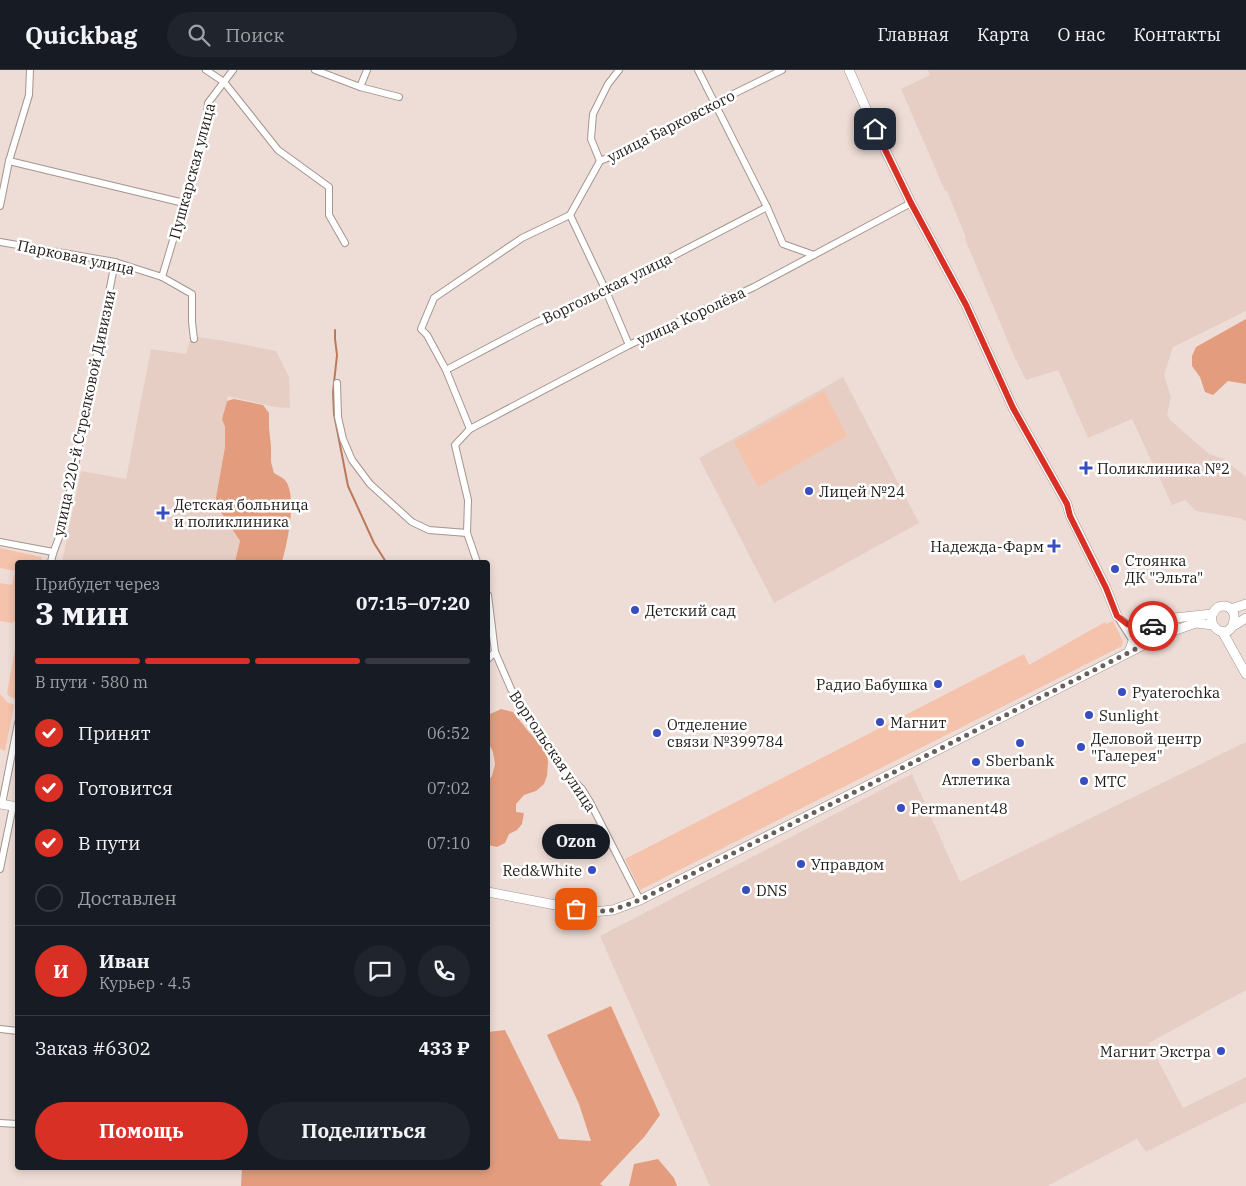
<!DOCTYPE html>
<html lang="ru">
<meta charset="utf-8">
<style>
:root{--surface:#171b24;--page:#20242c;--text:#f1f3f6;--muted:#9ea1a6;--line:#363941;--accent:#d93025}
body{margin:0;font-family:"IBM Plex Serif",serif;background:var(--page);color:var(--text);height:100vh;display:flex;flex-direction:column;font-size:19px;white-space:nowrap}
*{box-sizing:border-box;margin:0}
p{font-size:16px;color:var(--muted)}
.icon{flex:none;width:28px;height:28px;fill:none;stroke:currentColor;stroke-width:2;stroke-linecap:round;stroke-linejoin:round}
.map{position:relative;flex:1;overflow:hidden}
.sheet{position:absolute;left:15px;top:490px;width:475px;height:610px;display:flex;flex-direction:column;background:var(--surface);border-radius:5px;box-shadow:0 2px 8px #0003}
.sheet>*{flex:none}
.pin{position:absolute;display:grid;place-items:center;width:42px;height:42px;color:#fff;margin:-21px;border-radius:10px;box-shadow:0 2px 8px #0006}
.courier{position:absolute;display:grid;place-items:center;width:50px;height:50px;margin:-25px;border:4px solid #d93025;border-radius:50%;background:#fff;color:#222;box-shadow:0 1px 6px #0007}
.bubble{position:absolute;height:35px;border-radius:18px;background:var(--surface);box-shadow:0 2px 8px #0003;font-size:16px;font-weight:700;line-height:35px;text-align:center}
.overview em{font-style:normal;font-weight:700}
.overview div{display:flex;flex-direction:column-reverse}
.overview{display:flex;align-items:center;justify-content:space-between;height:85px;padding:0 20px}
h1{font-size:32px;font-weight:700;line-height:38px}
.bar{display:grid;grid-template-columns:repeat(4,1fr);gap:8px 5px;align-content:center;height:60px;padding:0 20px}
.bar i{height:6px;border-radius:4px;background:var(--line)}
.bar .active{background:var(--accent)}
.bar p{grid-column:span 4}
.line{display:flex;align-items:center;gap:12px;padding:0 20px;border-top:1px solid var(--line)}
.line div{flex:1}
.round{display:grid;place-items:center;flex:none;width:52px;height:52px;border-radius:26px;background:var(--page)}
ol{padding:0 20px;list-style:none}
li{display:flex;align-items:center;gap:15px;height:55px}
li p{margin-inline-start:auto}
li .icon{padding:5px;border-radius:50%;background:var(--accent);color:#fff;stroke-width:4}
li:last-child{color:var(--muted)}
li i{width:28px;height:28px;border:2px solid var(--line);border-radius:50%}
.primary-button{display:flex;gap:10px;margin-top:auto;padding:10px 20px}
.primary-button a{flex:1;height:58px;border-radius:30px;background:var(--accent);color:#fff;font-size:20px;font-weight:700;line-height:58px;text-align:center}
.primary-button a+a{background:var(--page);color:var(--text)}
header{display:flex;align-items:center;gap:30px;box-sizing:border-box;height:70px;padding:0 25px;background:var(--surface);border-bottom:1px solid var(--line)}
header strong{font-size:24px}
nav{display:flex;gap:28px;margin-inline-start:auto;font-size:18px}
.search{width:350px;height:45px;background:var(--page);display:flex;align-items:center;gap:12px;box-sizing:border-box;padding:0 18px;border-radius:28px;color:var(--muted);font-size:19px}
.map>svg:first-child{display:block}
.built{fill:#e6cec4}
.green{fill:#f5c3ac}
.forest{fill:#e39d7e}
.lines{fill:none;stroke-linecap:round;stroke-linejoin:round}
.stream{stroke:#bb795a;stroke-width:2}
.street-casing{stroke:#a4958e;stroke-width:8}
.secondary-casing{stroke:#a4958e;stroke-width:10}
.street{stroke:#fff;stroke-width:6}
.secondary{stroke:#fff;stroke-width:9}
.done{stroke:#685f5a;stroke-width:5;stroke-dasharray:0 9}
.route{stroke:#d93025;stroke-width:6}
.poi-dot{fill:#384dbf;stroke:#fff;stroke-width:2}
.labels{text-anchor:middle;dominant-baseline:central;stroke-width:5;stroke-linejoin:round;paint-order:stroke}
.street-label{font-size:15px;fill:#201b18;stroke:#fff}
.poi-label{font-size:15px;fill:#201b18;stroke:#fff;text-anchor:start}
</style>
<header>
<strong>Quickbag</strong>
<div class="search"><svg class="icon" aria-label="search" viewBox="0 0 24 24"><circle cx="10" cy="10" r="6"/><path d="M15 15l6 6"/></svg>Поиск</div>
<nav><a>Главная</a><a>Карта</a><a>О нас</a><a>Контакты</a></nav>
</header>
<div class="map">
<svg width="1246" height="1116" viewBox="0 0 1246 1116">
<rect width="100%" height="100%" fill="#eeddd6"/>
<g class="built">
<polygon points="928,0 1246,0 1246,241 1173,277 1164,305 1171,327 1167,344 1170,350 1209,384 1224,389 1246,407 1246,451 1239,448 1196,441 1185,430 1172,435 1132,349 1088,368 1058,300 1026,310 1015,288 965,169 966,168 947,121 945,121 901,19 930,5"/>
<polygon points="191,266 225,271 276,281 289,307 290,338 275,337 228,326 222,349 225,357 225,377 215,433 240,471 235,492 62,492 81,401 126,409 151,279 186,284"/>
<polygon points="843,307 919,453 774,533 699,388"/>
<polygon points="1246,672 1246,920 1149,973 1183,1038 1246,1007 1246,1032 1146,1082 1137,1069 1049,1115 1049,1116 710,1116 600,866 912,704 960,812"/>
</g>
<g class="green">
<polygon points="824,321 847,366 758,417 734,372"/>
<polygon points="0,478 42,487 41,492 18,492 17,550 12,553 0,551 0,513 12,515 15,501 0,498"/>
<polygon points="1113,551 1123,571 1122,576 640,820 625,789 1024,584 1029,595 1105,552 1106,554"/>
<polygon points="15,579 17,581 17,615 15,629 9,626 7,623"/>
<polygon points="0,624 7,632 14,635 5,681 0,679"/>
</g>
<g class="forest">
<polygon points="1246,249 1246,314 1228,311 1213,325 1205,322 1200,307 1192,296 1192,286 1196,277"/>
<path d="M234 329 263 335 269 343V358L271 376V392L274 403C277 405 282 407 285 410 298 426 287 474 282 492H235L240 471 215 433 225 377V357L222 349 227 331Z"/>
<polygon points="501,639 513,642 528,661 546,679 548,692 547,706 544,714 536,721 524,725 516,734 516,742 524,743 522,754 517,760 509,764 505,773 497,777 488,775 488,711 492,706 495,694 493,682 488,672 488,649 490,644"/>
<polygon points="611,936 660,1045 645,1066 600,1114 603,1116 241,1116 242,1098 488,1098 488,962 505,960 559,1069 591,1071 579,1034 547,965"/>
<polygon points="658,1089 674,1108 677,1116 629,1116 634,1094"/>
</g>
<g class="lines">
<polyline class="stream" points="335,260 335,269 337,285 333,322 334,344 348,416 374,473 386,492"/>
<g class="street-casing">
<g id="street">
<polyline points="206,0 224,12 278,80 329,117 329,145 345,173"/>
<polyline points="315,0 360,17 399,27"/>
<polyline points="698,0 767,137 783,174 814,185"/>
<polyline points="360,17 367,0"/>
<polyline points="9,91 184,133"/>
<polyline points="600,91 591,69 593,44 608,14 619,0"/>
<polyline points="0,136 9,91 29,25 30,0"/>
<polyline points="570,145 606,221 629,275"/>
<polyline points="0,172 115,192 162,207 192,224 192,252 194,269"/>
<polyline points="162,207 206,60 208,33 233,0"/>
<polyline points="446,300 535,253 606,221 767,137"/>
<polyline points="337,313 338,347 343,369 352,390 370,414 412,452 429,460 467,463"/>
<polyline points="470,359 446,300 427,265 421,259 434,228 522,168 570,145 600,91 619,83 715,33 782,0"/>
<polyline points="0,472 53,482"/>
<path d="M51 492C53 480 59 469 63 457L115 192"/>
<polyline points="477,492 467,463 468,430 455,375 470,359 629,275 754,217 911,133"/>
<polyline points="488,525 495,582 511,619 565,703 582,719 590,732 640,830"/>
<polyline points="1117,546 1133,571"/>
<polyline points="1122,550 1127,554 1142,558"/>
<polyline points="488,589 495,582"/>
<polyline points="2,734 18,653"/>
<polyline points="0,799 13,736"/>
<polyline points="0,959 18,961"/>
<polyline points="0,1053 18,1054"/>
</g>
</g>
<g class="secondary-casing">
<g id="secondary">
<polyline points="849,0 875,59 911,133 966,235 1013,338 1067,434 1070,445 1106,518 1117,546"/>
<polyline points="1231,539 1246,534"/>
<polyline points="1235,555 1246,548"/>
<polyline points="1222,561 1246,604"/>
<polyline points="1129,582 1133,571 1142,558 1162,551 1175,548 1212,544"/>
<polyline points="0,734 18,737"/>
<path d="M488 822 592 842 613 840 640 830 855 722 1163 565 1173 561 1196 553 1213 555C1233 580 1246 529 1218 537 1212 542 1210 547 1213 555"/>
</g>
</g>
<use href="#street" class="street"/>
<use href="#secondary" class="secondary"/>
</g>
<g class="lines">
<polyline class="done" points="576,839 592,842 613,840 640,830 855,722 1163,565 1166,558 1162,554 1153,556"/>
<polyline class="route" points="875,59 911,133 966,235 1013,338 1067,434 1070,446 1106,518 1117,546 1127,554 1142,558 1153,556"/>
</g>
<g class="poi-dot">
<path d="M1083.5 390.5h5v5h5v5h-5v5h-5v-5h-5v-5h5z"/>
<circle cx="809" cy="421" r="5"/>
<path d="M160.5 435.5h5v5h5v5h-5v5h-5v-5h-5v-5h5z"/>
<path d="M1051.5 468.5h5v5h5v5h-5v5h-5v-5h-5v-5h5z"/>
<circle cx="1115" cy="499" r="5"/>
<circle cx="635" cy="540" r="5"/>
<circle cx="938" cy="614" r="5"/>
<circle cx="1122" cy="622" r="5"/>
<circle cx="1089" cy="645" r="5"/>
<circle cx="880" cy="652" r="5"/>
<circle cx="657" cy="663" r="5"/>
<circle cx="1020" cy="673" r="5"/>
<circle cx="1081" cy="677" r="5"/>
<circle cx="976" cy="692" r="5"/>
<circle cx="1084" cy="711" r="5"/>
<circle cx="901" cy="738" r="5"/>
<circle cx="801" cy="794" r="5"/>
<circle cx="592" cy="800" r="5"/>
<circle cx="746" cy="820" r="5"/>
<circle cx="1221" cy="981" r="5"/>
</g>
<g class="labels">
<g class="street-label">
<text transform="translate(671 56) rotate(-27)">улица Барковского</text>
<text transform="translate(192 101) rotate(-75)">Пушкарская улица</text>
<text transform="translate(76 187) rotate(12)">Парковая улица</text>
<text transform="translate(607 218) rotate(-26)">Воргольская улица</text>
<text transform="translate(691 246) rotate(-25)">улица Королёва</text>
<text transform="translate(84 343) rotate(-78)">улица 220-й Стрелковой Дивизии</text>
<text transform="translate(553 681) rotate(56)">Воргольская улица</text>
</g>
<g class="poi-label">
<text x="1097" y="398">Поликлиника №2</text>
<text x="819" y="421">Лицей №24</text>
<text x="174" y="434">Детская больница<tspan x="174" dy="17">и поликлиника</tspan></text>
<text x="1044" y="476" text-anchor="end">Надежда-Фарм</text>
<text x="1125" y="490">Стоянка<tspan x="1125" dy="17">ДК "Эльта"</tspan></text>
<text x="645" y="540">Детский сад</text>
<text x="928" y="614" text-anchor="end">Радио Бабушка</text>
<text x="1132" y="622">Pyaterochka</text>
<text x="1099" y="645">Sunlight</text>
<text x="890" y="652">Магнит</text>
<text x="667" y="654">Отделение<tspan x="667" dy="17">связи №399784</tspan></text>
<text x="1091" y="668">Деловой центр<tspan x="1091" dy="17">"Галерея"</tspan></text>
<text x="1020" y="690" text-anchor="middle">Sberbank</text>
<text x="976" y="709" text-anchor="middle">Атлетика</text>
<text x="1094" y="711">МТС</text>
<text x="911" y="738">Permanent48</text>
<text x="811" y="794">Управдом</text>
<text x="582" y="800" text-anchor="end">Red&amp;White</text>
<text x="756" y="820">DNS</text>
<text x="1211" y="981" text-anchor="end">Магнит Экстра</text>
</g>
</g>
</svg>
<div class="pin" style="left:576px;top:839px;background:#ea580c"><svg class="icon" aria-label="bag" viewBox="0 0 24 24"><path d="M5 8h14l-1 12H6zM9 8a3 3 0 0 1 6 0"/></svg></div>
<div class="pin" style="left:875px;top:59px;background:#1f2937"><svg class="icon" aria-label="home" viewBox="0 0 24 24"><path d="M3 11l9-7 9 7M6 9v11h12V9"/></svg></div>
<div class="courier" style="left:1153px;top:556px"><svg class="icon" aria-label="car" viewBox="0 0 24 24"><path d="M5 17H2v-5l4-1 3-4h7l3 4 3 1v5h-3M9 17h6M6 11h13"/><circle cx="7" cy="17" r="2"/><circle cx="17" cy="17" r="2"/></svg></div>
<div class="bubble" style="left:542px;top:754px;width:68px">Ozon</div>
<section class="sheet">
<div class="overview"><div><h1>3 мин</h1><p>Прибудет через</p></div><em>07:15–07:20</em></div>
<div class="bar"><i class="active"></i><i class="active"></i><i class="active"></i><i></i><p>В пути · 580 m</p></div>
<ol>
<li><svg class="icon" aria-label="check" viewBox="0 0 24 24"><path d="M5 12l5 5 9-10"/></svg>Принят<p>06:52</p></li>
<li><svg class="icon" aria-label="check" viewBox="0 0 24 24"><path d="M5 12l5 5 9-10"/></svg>Готовится<p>07:02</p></li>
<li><svg class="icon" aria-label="check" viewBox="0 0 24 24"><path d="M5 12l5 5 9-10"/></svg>В пути<p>07:10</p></li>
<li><i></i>Доставлен</li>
</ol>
<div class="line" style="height:90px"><b class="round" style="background:var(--accent);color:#fff">И</b><div><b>Иван</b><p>Курьер · 4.5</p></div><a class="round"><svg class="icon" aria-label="chat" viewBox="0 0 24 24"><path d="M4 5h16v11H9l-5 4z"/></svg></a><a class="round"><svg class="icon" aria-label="phone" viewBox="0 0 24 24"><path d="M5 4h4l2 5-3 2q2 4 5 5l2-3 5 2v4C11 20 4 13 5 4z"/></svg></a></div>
<div class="line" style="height:65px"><div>Заказ #6302</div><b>433 ₽</b></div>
<div class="primary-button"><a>Помощь</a><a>Поделиться</a></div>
</section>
</div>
